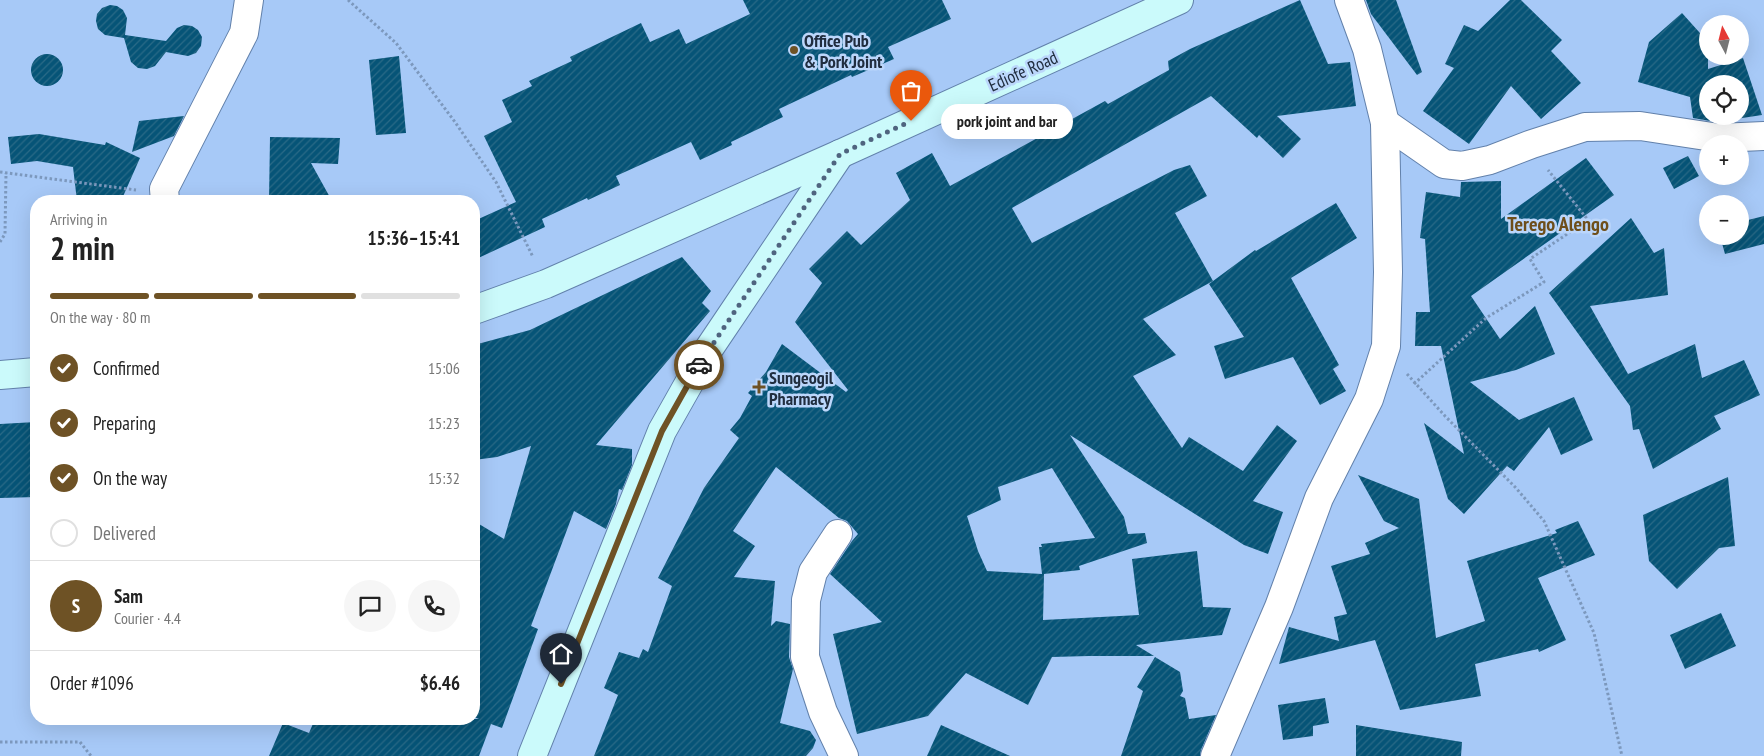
<!DOCTYPE html>
<meta charset="utf-8">
<style>
:root{--surface:#fff;--page:#f6f6f6;--text:#222;--muted:#767676;--line:#e0e0e0;--accent:#6e5225}
body{margin:0;font-family:"PT Sans Narrow",sans-serif;background:var(--page);color:var(--text);height:100vh;display:flex;flex-direction:column;font-size:19px;white-space:nowrap}
*{box-sizing:border-box;margin:0}
p{font-size:16px;color:var(--muted)}
.icon{flex:none;width:28px;height:28px;fill:none;stroke:currentColor;stroke-width:2;stroke-linecap:round;stroke-linejoin:round}
.map{position:relative;flex:1;overflow:hidden}
.sheet{position:absolute;left:30px;top:195px;width:450px;height:530px;display:flex;flex-direction:column;background:var(--surface);border-radius:20px;box-shadow:0 5px 20px #0002}
.sheet>*{flex:none}
.needle{width:32px;rotate:353deg}
.fabs{position:absolute;left:1699px;top:15px;display:grid;gap:10px}
.fabs a{display:grid;place-items:center;width:50px;height:50px;border-radius:50%;background:var(--surface);box-shadow:0 5px 20px #0002;font-size:25px}
.pin{position:absolute;display:grid;place-items:center;width:42px;height:42px;color:#fff;margin:-51px -21px;border-radius:50% 50% 50% 0;rotate:-45deg;box-shadow:0 0 5px #0007}
.pin .icon{rotate:45deg}
.courier{position:absolute;display:grid;place-items:center;width:50px;height:50px;margin:-25px;border:4px solid #6e5225;border-radius:50%;background:#fff;color:#222;box-shadow:0 1px 6px #0007}
.bubble{position:absolute;height:35px;border-radius:18px;background:var(--surface);box-shadow:0 5px 20px #0002;font-size:16px;font-weight:600;line-height:35px;text-align:center}
.summary em{font-style:normal;font-weight:600}
.summary div{display:flex;flex-direction:column-reverse}
.summary{display:flex;align-items:center;justify-content:space-between;height:85px;padding:0 20px}
h1{font-size:32px;font-weight:600;line-height:38px}
.bar{display:grid;grid-template-columns:repeat(4,1fr);gap:8px 5px;align-content:center;height:60px;padding:0 20px}
.bar i{height:6px;border-radius:4px;background:var(--line)}
.bar .selected{background:var(--accent)}
.bar p{grid-column:span 4}
.line{display:flex;align-items:center;gap:12px;padding:0 20px;border-top:1px solid var(--line)}
.line div{flex:1}
.round{display:grid;place-items:center;flex:none;width:52px;height:52px;border-radius:26px;background:var(--page)}
ol{padding:0 20px;list-style:none}
li{display:flex;align-items:center;gap:15px;height:55px}
li p{margin-inline-start:auto}
li .icon{padding:5px;border-radius:50%;background:var(--accent);color:#fff;stroke-width:4}
li:last-child{color:var(--muted)}
li i{width:28px;height:28px;border:2px solid var(--line);border-radius:50%}
.map>svg:first-child{display:block}
.building{fill:url(#building-hatch);fill-rule:evenodd}
.lines{fill:none;stroke-linecap:round;stroke-linejoin:round}
.street-casing{stroke:#6281ab;stroke-width:30}
.secondary-casing{stroke:#6281ab;stroke-width:30}
.path{stroke:#7c98bd;stroke-width:3;stroke-dasharray:2.5 2.5;stroke-linecap:butt}
.street{stroke:#fff;stroke-width:28}
.secondary{stroke:#cbfafb;stroke-width:28}
.done{stroke:#4f647f;stroke-width:5;stroke-dasharray:0 9}
.route{stroke:#6e5225;stroke-width:6}
.poi-dot{fill:#6e5225;stroke:#bbd6fb;stroke-width:2}
.labels{text-anchor:middle;dominant-baseline:central;stroke-width:5;stroke-linejoin:round;paint-order:stroke}
.poi-label{font-size:18px;font-weight:bold;fill:#202d3f;stroke:#bbd6fb;text-anchor:start}
.street-label{font-size:18px;fill:#202d3f;stroke:#bbd6fb}
.quarter-label{font-size:20px;font-weight:bold;fill:#6e4e1a;stroke:#bbd6fb}
</style>
<div class="map">
<svg width="1764" height="756" viewBox="0 0 1764 756">
<defs>
<pattern id="building-hatch" width="6" height="6" patternUnits="userSpaceOnUse" patternTransform="scale(1.25)"><rect width="6" height="6" fill="#065477"/><path d="M-1 1l2-2M0 6l6-6M5 7l2-2" fill="none" stroke="#2a6a87"/></pattern>
</defs>
<rect width="100%" height="100%" fill="#a7c9f7"/>
<g class="building">
<polygon points="743,0 942,0 951,19 888,47 894,59 852,77 851,75 779,109 783,117 731,142 732,145 700,160 691,142 616,176 620,185 588,200 587,198 542,219 545,227 474,260 474,221 516,202 484,136 512,122 502,100 532,86 529,81 572,61 570,57 641,23 650,42 679,29 686,44 750,14"/>
<path d="M1300 0 1328 64 1350 62 1356 106 1277 116 1301 139 1283 158 1259 135 1257 138 1211 96 1012 208 1032 243 1174 170 1190 165 1207 196 1175 213 1213 281 1143 319 1176 355 1133 376 1182 448 1189 437 1243 471 1277 425 1297 441 1253 501 1283 512 1268 554 1244 545 1070 435 1124 517 1128 534 1145 533 1147 543 1079 566 1080 570 1044 574 1043 620 1139 615 1132 559 1197 551 1203 607 1231 608 1222 635 1136 645 1154 656H1089L1052 657 1028 705 966 673 928 716 857 734 833 634 882 622 830 574 852 541 858 534 847 521 839 518 776 467 733 531 755 546 734 577 775 581 771 626 776 621 790 624 789 657 793 669 780 723 810 731 816 740 813 748 806 756H594L618 695 604 688 619 652 639 658 643 649 648 652 672 586 658 578 704 488 739 438 730 430 740 418 752 396 748 393 766 372 782 344 846 392 848 390 795 322 822 283 809 269 847 231 861 245 910 200 896 173 932 153 950 186 1105 101 1108 104 1169 70 1168 61 1190 49ZM1052 468 1095 538 1041 544 1042 547H1039L1042 574 987 571 978 551 967 516 1001 500 998 487Z"/>
<polygon points="1366,0 1396,0 1422,72 1417,75 1371,14"/>
<polygon points="1510,0 1521,0 1562,40 1551,51 1581,83 1541,119 1511,86 1469,144 1423,111 1454,68 1445,64 1464,25 1478,31"/>
<polygon points="110,5 117,6 123,10 127,18 125,35 166,41 177,28 184,25 192,26 198,30 202,37 201,46 196,53 188,56 166,52 155,66 147,69 138,68 131,62 124,38 105,35 98,29 96,21 97,14 102,8"/>
<path d="M1682 13 1708 42V69L1743 58 1762 115 1716 122 1693 118 1690 97 1638 82 1649 42ZM1708 84H1740V116H1708Z"/>
<circle cx="47" cy="70" r="16"/>
<polygon points="399,56 406,133 376,135 369,60"/>
<polygon points="184,116 174,136 132,152 139,121"/>
<polygon points="39,134 105,145 106,142 140,158 121,201 77,201 73,167 37,161 11,164 8,137"/>
<polygon points="270,137 340,138 338,164 311,163 332,201 269,201"/>
<polygon points="1688,156 1699,176 1674,189 1663,168"/>
<polygon points="1586,158 1614,195 1471,296 1500,339 1535,306 1555,354 1516,370 1470,382 1519,420 1574,397 1593,440 1561,455 1549,427 1514,471 1507,466 1464,514 1448,499 1424,423 1464,454 1441,346 1415,346 1416,312 1430,312 1425,239 1420,238 1426,192 1460,197 1461,182 1501,181 1501,219"/>
<polygon points="1336,203 1357,238 1291,278 1339,365 1333,369 1346,391 1320,405 1293,357 1225,379 1214,346 1244,337 1209,284 1255,250 1256,251"/>
<polygon points="1764,216 1764,244 1725,254 1720,236 1740,236 1740,222"/>
<polygon points="1631,218 1654,253 1664,248 1668,295 1590,306 1628,374 1695,344 1702,378 1744,360 1760,395 1714,416 1721,429 1653,469 1639,429 1633,430 1630,406 1549,293"/>
<polygon points="682,257 711,291 702,303 710,311 596,445 632,449 632,465 622,490 619,489 616,504 606,529 574,511 531,626 538,629 502,728 491,724 479,756 269,756 283,723 309,733 315,719 479,719 474,717 474,521 504,539 531,446 497,457 474,460 474,345 530,330"/>
<polygon points="36,422 36,497 0,498 0,424"/>
<polygon points="1358,475 1419,499 1436,638 1485,621 1467,561 1557,533 1555,530 1578,521 1595,555 1538,578 1566,640 1539,652 1538,649 1475,664 1481,696 1400,710 1375,640 1279,664 1289,627 1339,641 1334,617 1347,614 1331,566 1370,554 1365,543 1399,528 1384,521"/>
<polygon points="1728,477 1735,546 1719,548 1677,589 1649,561 1643,515"/>
<polygon points="1721,613 1736,646 1685,669 1670,635"/>
<polygon points="1155,657 1180,672 1183,691 1180,696 1185,698 1189,719 1216,715 1201,750 1200,756 1121,756 1143,691 1137,687"/>
<polygon points="1325,698 1329,723 1313,726 1313,736 1283,740 1278,705"/>
<polygon points="941,725 1010,756 927,756"/>
<polygon points="1356,725 1462,742 1461,756 1356,756"/>
</g>
<g class="lines">
<g class="street-casing">
<g id="street">
<polyline points="1385,123 1444,164 1462,166 1490,160 1532,144 1585,127 1640,126 1719,138 1764,136"/>
<polyline points="165,201 164,189 244,33 249,0"/>
<polyline points="838,534 813,572 806,600 805,657 823,712 844,756"/>
<polyline points="1215,756 1279,607 1319,498 1369,399 1386,346 1388,272 1385,123 1367,49 1349,0"/>
</g>
</g>
<g class="secondary-casing">
<g id="secondary">
<polyline points="474,310 546,284 840,154 1179,0"/>
<polyline points="0,375 36,372"/>
<polyline points="532,756 662,431 706,353 840,154"/>
</g>
</g>
<g class="path">
<polyline points="348,0 396,43 455,122 496,182 533,257"/>
<polyline points="0,172 136,190"/>
<polyline points="0,242 5,234 6,173"/>
<polyline points="1407,374 1445,416 1516,488 1544,521 1594,633 1622,756"/>
<polyline points="1414,384 1486,318 1544,282 1530,259 1588,220 1548,170"/>
<polyline points="0,742 80,742 91,756"/>
</g>
<use href="#street" class="street"/>
<use href="#secondary" class="secondary"/>
</g>
<g class="lines">
<polyline class="done" points="699,365 840,154 911,121"/>
<polyline class="route" points="561,684 662,431 699,365"/>
</g>
<g class="poi-dot">
<circle cx="794" cy="50" r="5"/>
<path d="M756.5 379.5h5v5h5v5h-5v5h-5v-5h-5v-5h5z"/>
</g>
<g class="labels">
<g class="poi-label">
<text x="804" y="40">Office Pub<tspan x="804" dy="21">&amp; Pork Joint</tspan></text>
<text x="769" y="377">Sungeogil<tspan x="769" dy="21">Pharmacy</tspan></text>
</g>
<g class="street-label">
<text transform="translate(1023 71) rotate(-24)">Ediofe Road</text>
</g>
<g class="quarter-label">
<text x="1558" y="224">Terego Alengo</text>
</g>
</g>
</svg>
<div class="fabs">
<a><svg class="needle" viewBox="-14 -14 28 28"><path d="M0-13l5 13h-10z" fill="#e53935"/><path d="M0 13l5-13h-10z" fill="#767676"/></svg></a>
<a><svg class="icon" aria-label="locate" viewBox="0 0 24 24"><circle cx="12" cy="12" r="6"/><path d="M12 2v4M12 18v4M2 12h4M18 12h4"/></svg></a>
<a>+</a>
<a>−</a>
</div>
<div class="pin" style="left:911px;top:121px;background:#ea580c"><svg class="icon" aria-label="bag" viewBox="0 0 24 24"><path d="M5 8h14l-1 12H6zM9 8a3 3 0 0 1 6 0"/></svg></div>
<div class="pin" style="left:561px;top:684px;background:#1f2937"><svg class="icon" aria-label="home" viewBox="0 0 24 24"><path d="M3 11l9-7 9 7M6 9v11h12V9"/></svg></div>
<div class="courier" style="left:699px;top:365px"><svg class="icon" aria-label="car" viewBox="0 0 24 24"><path d="M5 17H2v-5l4-1 3-4h7l3 4 3 1v5h-3M9 17h6M6 11h13"/><circle cx="7" cy="17" r="2"/><circle cx="17" cy="17" r="2"/></svg></div>
<div class="bubble" style="left:941px;top:104px;width:132px">pork joint and bar</div>
<section class="sheet">
<div class="summary"><div><h1>2 min</h1><p>Arriving in</p></div><em>15:36–15:41</em></div>
<div class="bar"><i class="selected"></i><i class="selected"></i><i class="selected"></i><i></i><p>On the way · 80 m</p></div>
<ol>
<li><svg class="icon" aria-label="check" viewBox="0 0 24 24"><path d="M5 12l5 5 9-10"/></svg>Confirmed<p>15:06</p></li>
<li><svg class="icon" aria-label="check" viewBox="0 0 24 24"><path d="M5 12l5 5 9-10"/></svg>Preparing<p>15:23</p></li>
<li><svg class="icon" aria-label="check" viewBox="0 0 24 24"><path d="M5 12l5 5 9-10"/></svg>On the way<p>15:32</p></li>
<li><i></i>Delivered</li>
</ol>
<div class="line" style="height:90px"><b class="round" style="background:var(--accent);color:#fff">S</b><div><b>Sam</b><p>Courier · 4.4</p></div><a class="round"><svg class="icon" aria-label="chat" viewBox="0 0 24 24"><path d="M4 5h16v11H9l-5 4z"/></svg></a><a class="round"><svg class="icon" aria-label="phone" viewBox="0 0 24 24"><path d="M5 4h4l2 5-3 2q2 4 5 5l2-3 5 2v4C11 20 4 13 5 4z"/></svg></a></div>
<div class="line" style="height:65px"><div>Order #1096</div><b>$6.46</b></div>
</section>
</div>
